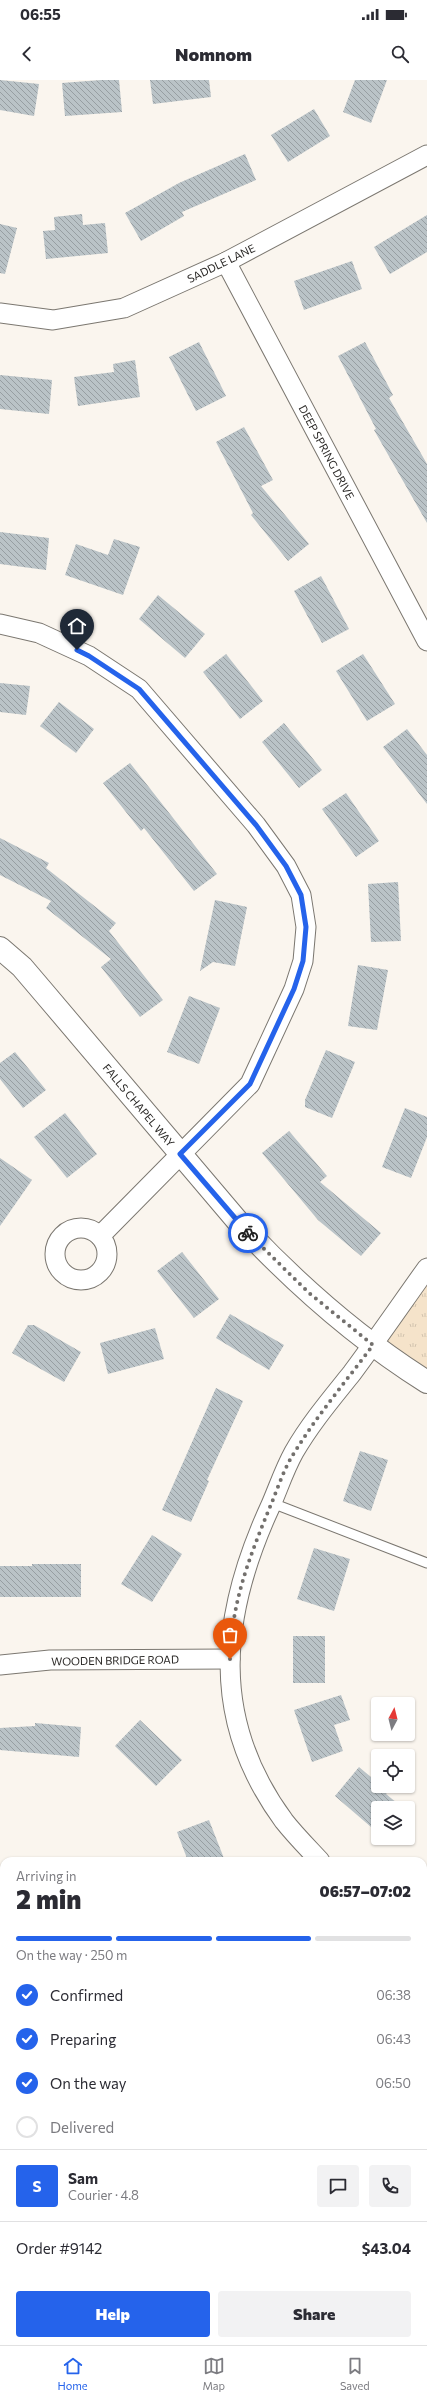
<!DOCTYPE html>
<meta charset="utf-8">
<style>
:root{--surface:#fff;--page:#f2f2f3;--text:#2b2b33;--muted:#7c7c81;--line:#e1e1e2;--accent:#2563eb}
body{margin:0;font-family:Commissioner,sans-serif;background:var(--page);color:var(--text);height:100vh;display:flex;flex-direction:column;font-size:15px;white-space:nowrap}
*{box-sizing:border-box;margin:0}
p{font-size:13px;color:var(--muted)}
.icon{flex:none;width:22px;height:22px;fill:none;stroke:currentColor;stroke-width:2;stroke-linecap:round;stroke-linejoin:round}
.map{position:relative;flex:1;overflow:hidden}
.details{position:absolute;left:0px;top:1777px;width:427px;height:488px;display:flex;flex-direction:column;background:var(--surface);border-radius:12px 12px 0 0;box-shadow:0 1px 3px #0004}
.details>*{flex:none}
.needle{width:26px;rotate:7deg}
.fabs{position:absolute;left:371px;top:1617px;display:grid;gap:8px}
.fabs a{display:grid;place-items:center;width:44px;height:44px;border-radius:4px;background:var(--surface);box-shadow:0 1px 3px #0004;font-size:20px}
.pin{position:absolute;display:grid;place-items:center;width:34px;height:34px;color:#fff;margin:-41px -17px;border-radius:50% 50% 50% 0;rotate:-45deg;box-shadow:0 0 4px #0007}
.pin .icon{rotate:45deg}
.courier{position:absolute;display:grid;place-items:center;width:40px;height:40px;margin:-20px;border:3px solid #2563eb;border-radius:50%;background:#fff;color:#222;box-shadow:0 1px 5px #0007}
.overview em{font-style:normal;font-weight:800}
.overview div{display:flex;flex-direction:column-reverse}
.overview{display:flex;align-items:center;justify-content:space-between;height:68px;padding:0 16px}
h1{font-size:26px;font-weight:800;line-height:30px}
.bar{display:grid;grid-template-columns:repeat(4,1fr);gap:6px 4px;align-content:center;height:48px;padding:0 16px}
.bar i{height:5px;border-radius:3px;background:var(--line)}
.bar .active{background:var(--accent)}
.bar p{grid-column:span 4}
.line{display:flex;align-items:center;gap:10px;padding:0 16px;border-top:1px solid var(--line)}
.line div{flex:1}
.round{display:grid;place-items:center;flex:none;width:42px;height:42px;border-radius:4px;background:var(--page)}
ol{padding:0 16px;list-style:none}
li{display:flex;align-items:center;gap:12px;height:44px}
li p{margin-inline-start:auto}
li .icon{padding:4px;border-radius:50%;background:var(--accent);color:#fff;stroke-width:4}
li:last-child{color:var(--muted)}
li i{width:22px;height:22px;border:2px solid var(--line);border-radius:50%}
.action{display:flex;gap:8px;margin-top:auto;padding:8px 16px}
.action a{flex:1;height:46px;border-radius:4px;background:var(--accent);color:#fff;font-size:16px;font-weight:800;line-height:46px;text-align:center}
.action a+a{background:var(--page);color:var(--text)}
.status{display:flex;justify-content:space-between;align-items:center;height:28px;padding:0 20px;background:var(--surface);direction:ltr}
.status svg{height:11px;fill:currentColor}
header{display:flex;justify-content:space-between;align-items:center;height:52px;padding:0 16px;background:var(--surface);font-size:18px;font-weight:800}
.tabs{display:flex;justify-content:space-around;align-items:center;height:56px;border-top:1px solid var(--line);background:var(--surface);font-size:11px;color:var(--muted)}
.tabs a{display:grid;justify-items:center;gap:2px}
.tabs .active{color:var(--accent)}
.map>svg:first-child{display:block}
.grass{fill:url(#grass-tufts)}
.building{fill:url(#building-back-hatch)}
.lines{fill:none;stroke-linecap:round;stroke-linejoin:round}
.service-casing{stroke:#7b7770;stroke-width:11}
.minor-casing{stroke:#7b7770;stroke-width:21}
.tertiary-casing{stroke:#7b7770;stroke-width:24}
.service{stroke:#fff;stroke-width:9}
.minor{stroke:#fff;stroke-width:19}
.tertiary{stroke:#fff;stroke-width:22}
.done{stroke:#73706d;stroke-width:4;stroke-dasharray:0 7.2}
.route{stroke:#2563eb;stroke-width:5}
.labels{text-anchor:middle;dominant-baseline:central;stroke-width:4;stroke-linejoin:round;paint-order:stroke}
.street-label{font-size:11px;fill:#2b2927;stroke:#fff}
</style>
<div class="status"><b>06:55</b><svg viewBox="0 0 49 12"><path d="M0 12V9h3v3zM5 12V6h3v6zM10 12V3h3v9zM15 12V0h3v12zM26 1h20v11H26zM47 4h2v5h-2z"/></svg></div>
<header><svg class="icon" aria-label="back" viewBox="0 0 24 24"><path d="M15 5l-7 7 7 7"/></svg>Nomnom<svg class="icon" aria-label="search" viewBox="0 0 24 24"><circle cx="10" cy="10" r="6"/><path d="M15 15l6 6"/></svg></header>
<div class="map">
<svg width="427" height="2265" viewBox="0 0 427 2265">
<defs>
<pattern id="grass-tufts" width="24" height="20" patternUnits="userSpaceOnUse"><rect width="24" height="20" fill="#f5e3ca"/><path d="M3 7l-1-3M5 7V3M7 7l1-3M15 17l-1-3M17 17v-4M19 17l1-3" fill="none" stroke="#d2c3ae"/></pattern>
<pattern id="building-back-hatch" width="6" height="6" patternUnits="userSpaceOnUse"><rect width="6" height="6" fill="#bac3c7"/><path d="M-1 5l2 2M0 0l6 6M5-1l2 2" fill="none" stroke="#979ea2"/></pattern>
</defs>
<rect width="100%" height="100%" fill="#faf5ee"/>
<polygon class="grass" points="427,1188 427,1302 373,1265"/>
<g class="building">
<polygon points="0,0 39,4 34,36 0,30"/>
<polygon points="101,0 119,0 122,32 65,36 62,3"/>
<polygon points="150,0 209,0 211,17 153,24"/>
<polygon points="355,0 387,0 371,43 343,32"/>
<polygon points="314,29 330,56 288,82 271,55"/>
<polygon points="245,74 256,100 182,132 184,136 141,161 125,133 179,103"/>
<polygon points="82,134 83,145 105,143 108,173 46,179 43,151 55,150 54,137"/>
<polygon points="427,135 427,172 390,194 374,167"/>
<polygon points="0,144 17,148 5,194 0,193"/>
<polygon points="352,181 362,209 304,230 294,201"/>
<polygon points="199,262 226,316 196,331 169,277"/>
<polygon points="365,262 393,315 389,318 427,384 427,443 374,350 376,349 338,276"/>
<polygon points="135,280 140,317 78,326 74,297 114,292 113,284"/>
<polygon points="0,295 52,300 49,334 0,329"/>
<polygon points="244,347 273,400 261,406 309,464 288,481 251,435 253,433 216,362"/>
<polygon points="0,452 49,458 46,490 0,484"/>
<polygon points="114,459 140,467 123,515 65,495 76,464 108,475"/>
<polygon points="321,496 349,549 322,563 294,511"/>
<polygon points="158,515 205,554 185,578 139,539"/>
<polygon points="226,574 263,621 240,639 203,592"/>
<polygon points="363,574 395,624 367,641 336,591"/>
<polygon points="0,603 30,606 26,635 0,632"/>
<polygon points="59,622 94,649 76,673 40,646"/>
<polygon points="284,643 322,690 299,708 262,662"/>
<polygon points="407,649 427,675 427,724 383,667"/>
<polygon points="130,683 217,794 194,811 144,748 141,751 103,703"/>
<polygon points="346,713 379,761 356,777 322,729"/>
<polygon points="0,758 49,783 46,788 116,843 109,851 163,920 140,937 101,887 111,879 46,828 51,821 0,795"/>
<polygon points="398,802 401,861 371,862 368,804"/>
<polygon points="215,820 247,827 235,886 213,882 200,891"/>
<polygon points="358,885 388,890 377,950 348,946"/>
<polygon points="189,916 220,928 199,984 167,972"/>
<polygon points="326,970 355,982 332,1038 305,1027 305,1020"/>
<polygon points="15,972 46,1010 23,1028 0,999 0,983"/>
<polygon points="405,1028 427,1037 427,1057 411,1098 382,1087"/>
<polygon points="65,1033 97,1074 67,1098 34,1057"/>
<polygon points="289,1051 327,1096 320,1102 381,1153 361,1176 318,1140 262,1073"/>
<polygon points="0,1078 32,1100 0,1146"/>
<polygon points="182,1172 219,1219 194,1238 157,1191"/>
<polygon points="230,1234 284,1265 269,1290 216,1258"/>
<polygon points="28,1245 34,1245 81,1272 64,1302 12,1273"/>
<polygon points="155,1248 164,1279 108,1294 100,1263"/>
<polygon points="216,1308 243,1321 207,1400 209,1401 191,1442 162,1430"/>
<polygon points="360,1371 388,1380 371,1431 343,1421"/>
<polygon points="152,1455 182,1474 152,1522 121,1504"/>
<polygon points="314,1468 350,1479 334,1531 297,1519"/>
<polygon points="32,1484 81,1484 81,1517 0,1517 0,1486 32,1486"/>
<rect x="293" y="1556" width="32" height="47"/>
<polygon points="341,1615 350,1640 334,1645 343,1671 312,1682 294,1630"/>
<polygon points="140,1640 182,1680 156,1706 115,1666"/>
<polygon points="35,1643 81,1647 79,1677 0,1670 0,1648 35,1646"/>
<polygon points="359,1687 378,1703 378,1706 392,1706 386,1714 403,1728 378,1728 378,1753 335,1716"/>
<polygon points="209,1740 225,1781 188,1781 177,1752"/>
</g>
<g class="lines">
<g class="service-casing">
<polyline id="service" points="272,1423 427,1483"/>
</g>
<g class="minor-casing">
<g id="minor">
<polyline points="226,182 427,561"/>
<polyline points="0,233 53,240 124,228 226,182 427,75"/>
<polyline points="0,544 39,553 89,576 139,609 256,745 286,786 301,815 306,847 303,881 294,909 250,1004 100,1156"/>
<circle cx="81" cy="1174" r="26"/>
<polyline points="0,1585 50,1580 230,1579"/>
<path d="M320 1781C308 1768 295 1755 284 1741 209 1639 220 1536 270 1427 278 1409 284 1390 294 1372 310 1344 332 1318 352 1293 378 1258 402 1223 427 1188"/>
<polyline points="423,1838 427,1840"/>
<polyline points="423,2236 427,2230"/>
<polyline points="404,2265 407,2261"/>
</g>
</g>
<g class="tertiary-casing">
<path id="tertiary" d="M0 868 22 887 45 914 240 1144C296 1204 357 1258 427 1302"/>
</g>
<use href="#service" class="service"/>
<use href="#minor" class="minor"/>
<use href="#tertiary" class="tertiary"/>
</g>
<g class="lines">
<path class="done" d="M230 1579C232 1519 250 1476 272 1422 279 1405 285 1386 296 1370 319 1333 347 1300 373 1265L309 1213 248 1153"/>
<polyline class="route" points="77,570 89,576 139,609 256,745 286,786 301,815 306,847 303,881 294,909 250,1004 180,1074 248,1153"/>
</g>
<g class="labels">
<g class="street-label">
<text transform="translate(221 183) rotate(-26)">SADDLE LANE</text>
<text transform="translate(327 372) rotate(62)">DEEP SPRING DRIVE</text>
<text transform="translate(139 1025) rotate(50)">FALLS CHAPEL WAY</text>
<text transform="translate(115 1580) rotate(-1)">WOODEN BRIDGE ROAD</text>
</g>
</g>
</svg>
<div class="fabs">
<a><svg class="needle" viewBox="-14 -14 28 28"><path d="M0-13l5 13h-10z" fill="#e53935"/><path d="M0 13l5-13h-10z" fill="#7c7c81"/></svg></a>
<a><svg class="icon" aria-label="locate" viewBox="0 0 24 24"><circle cx="12" cy="12" r="6"/><path d="M12 2v4M12 18v4M2 12h4M18 12h4"/></svg></a>
<a><svg class="icon" aria-label="layers" viewBox="0 0 24 24"><path d="M12 4l9 5-9 5-9-5zM3 14l9 5 9-5"/></svg></a>
</div>
<div class="pin" style="left:230px;top:1579px;background:#ea580c"><svg class="icon" aria-label="bag" viewBox="0 0 24 24"><path d="M5 8h14l-1 12H6zM9 8a3 3 0 0 1 6 0"/></svg></div>
<div class="pin" style="left:77px;top:570px;background:#1f2937"><svg class="icon" aria-label="home" viewBox="0 0 24 24"><path d="M3 11l9-7 9 7M6 9v11h12V9"/></svg></div>
<div class="courier" style="left:248px;top:1153px"><svg class="icon" aria-label="bike" viewBox="0 0 24 24"><circle cx="6" cy="16" r="4"/><circle cx="18" cy="16" r="4"/><path d="M6 16l4-8h5l3 8M10 8l3 8H6M13 5h3"/></svg></div>
<section class="details">
<div class="overview"><div><h1>2 min</h1><p>Arriving in</p></div><em>06:57–07:02</em></div>
<div class="bar"><i class="active"></i><i class="active"></i><i class="active"></i><i></i><p>On the way · 250 m</p></div>
<ol>
<li><svg class="icon" aria-label="check" viewBox="0 0 24 24"><path d="M5 12l5 5 9-10"/></svg>Confirmed<p>06:38</p></li>
<li><svg class="icon" aria-label="check" viewBox="0 0 24 24"><path d="M5 12l5 5 9-10"/></svg>Preparing<p>06:43</p></li>
<li><svg class="icon" aria-label="check" viewBox="0 0 24 24"><path d="M5 12l5 5 9-10"/></svg>On the way<p>06:50</p></li>
<li><i></i>Delivered</li>
</ol>
<div class="line" style="height:72px"><b class="round" style="background:var(--accent);color:#fff">S</b><div><b>Sam</b><p>Courier · 4.8</p></div><a class="round"><svg class="icon" aria-label="chat" viewBox="0 0 24 24"><path d="M4 5h16v11H9l-5 4z"/></svg></a><a class="round"><svg class="icon" aria-label="phone" viewBox="0 0 24 24"><path d="M5 4h4l2 5-3 2q2 4 5 5l2-3 5 2v4C11 20 4 13 5 4z"/></svg></a></div>
<div class="line" style="height:52px"><div>Order #9142</div><b>$43.04</b></div>
<div class="action"><a>Help</a><a>Share</a></div>
</section>
</div>
<nav class="tabs">
<a class="active"><svg class="icon" aria-label="home" viewBox="0 0 24 24"><path d="M3 11l9-7 9 7M6 9v11h12V9"/></svg>Home</a>
<a><svg class="icon" aria-label="map" viewBox="0 0 24 24"><path d="M3 6l6-2 6 2 6-2v14l-6 2-6-2-6 2zM9 4v14M15 6v14"/></svg>Map</a>
<a><svg class="icon" aria-label="saved" viewBox="0 0 24 24"><path d="M7 4h10v16l-5-4-5 4z"/></svg>Saved</a>
</nav>
